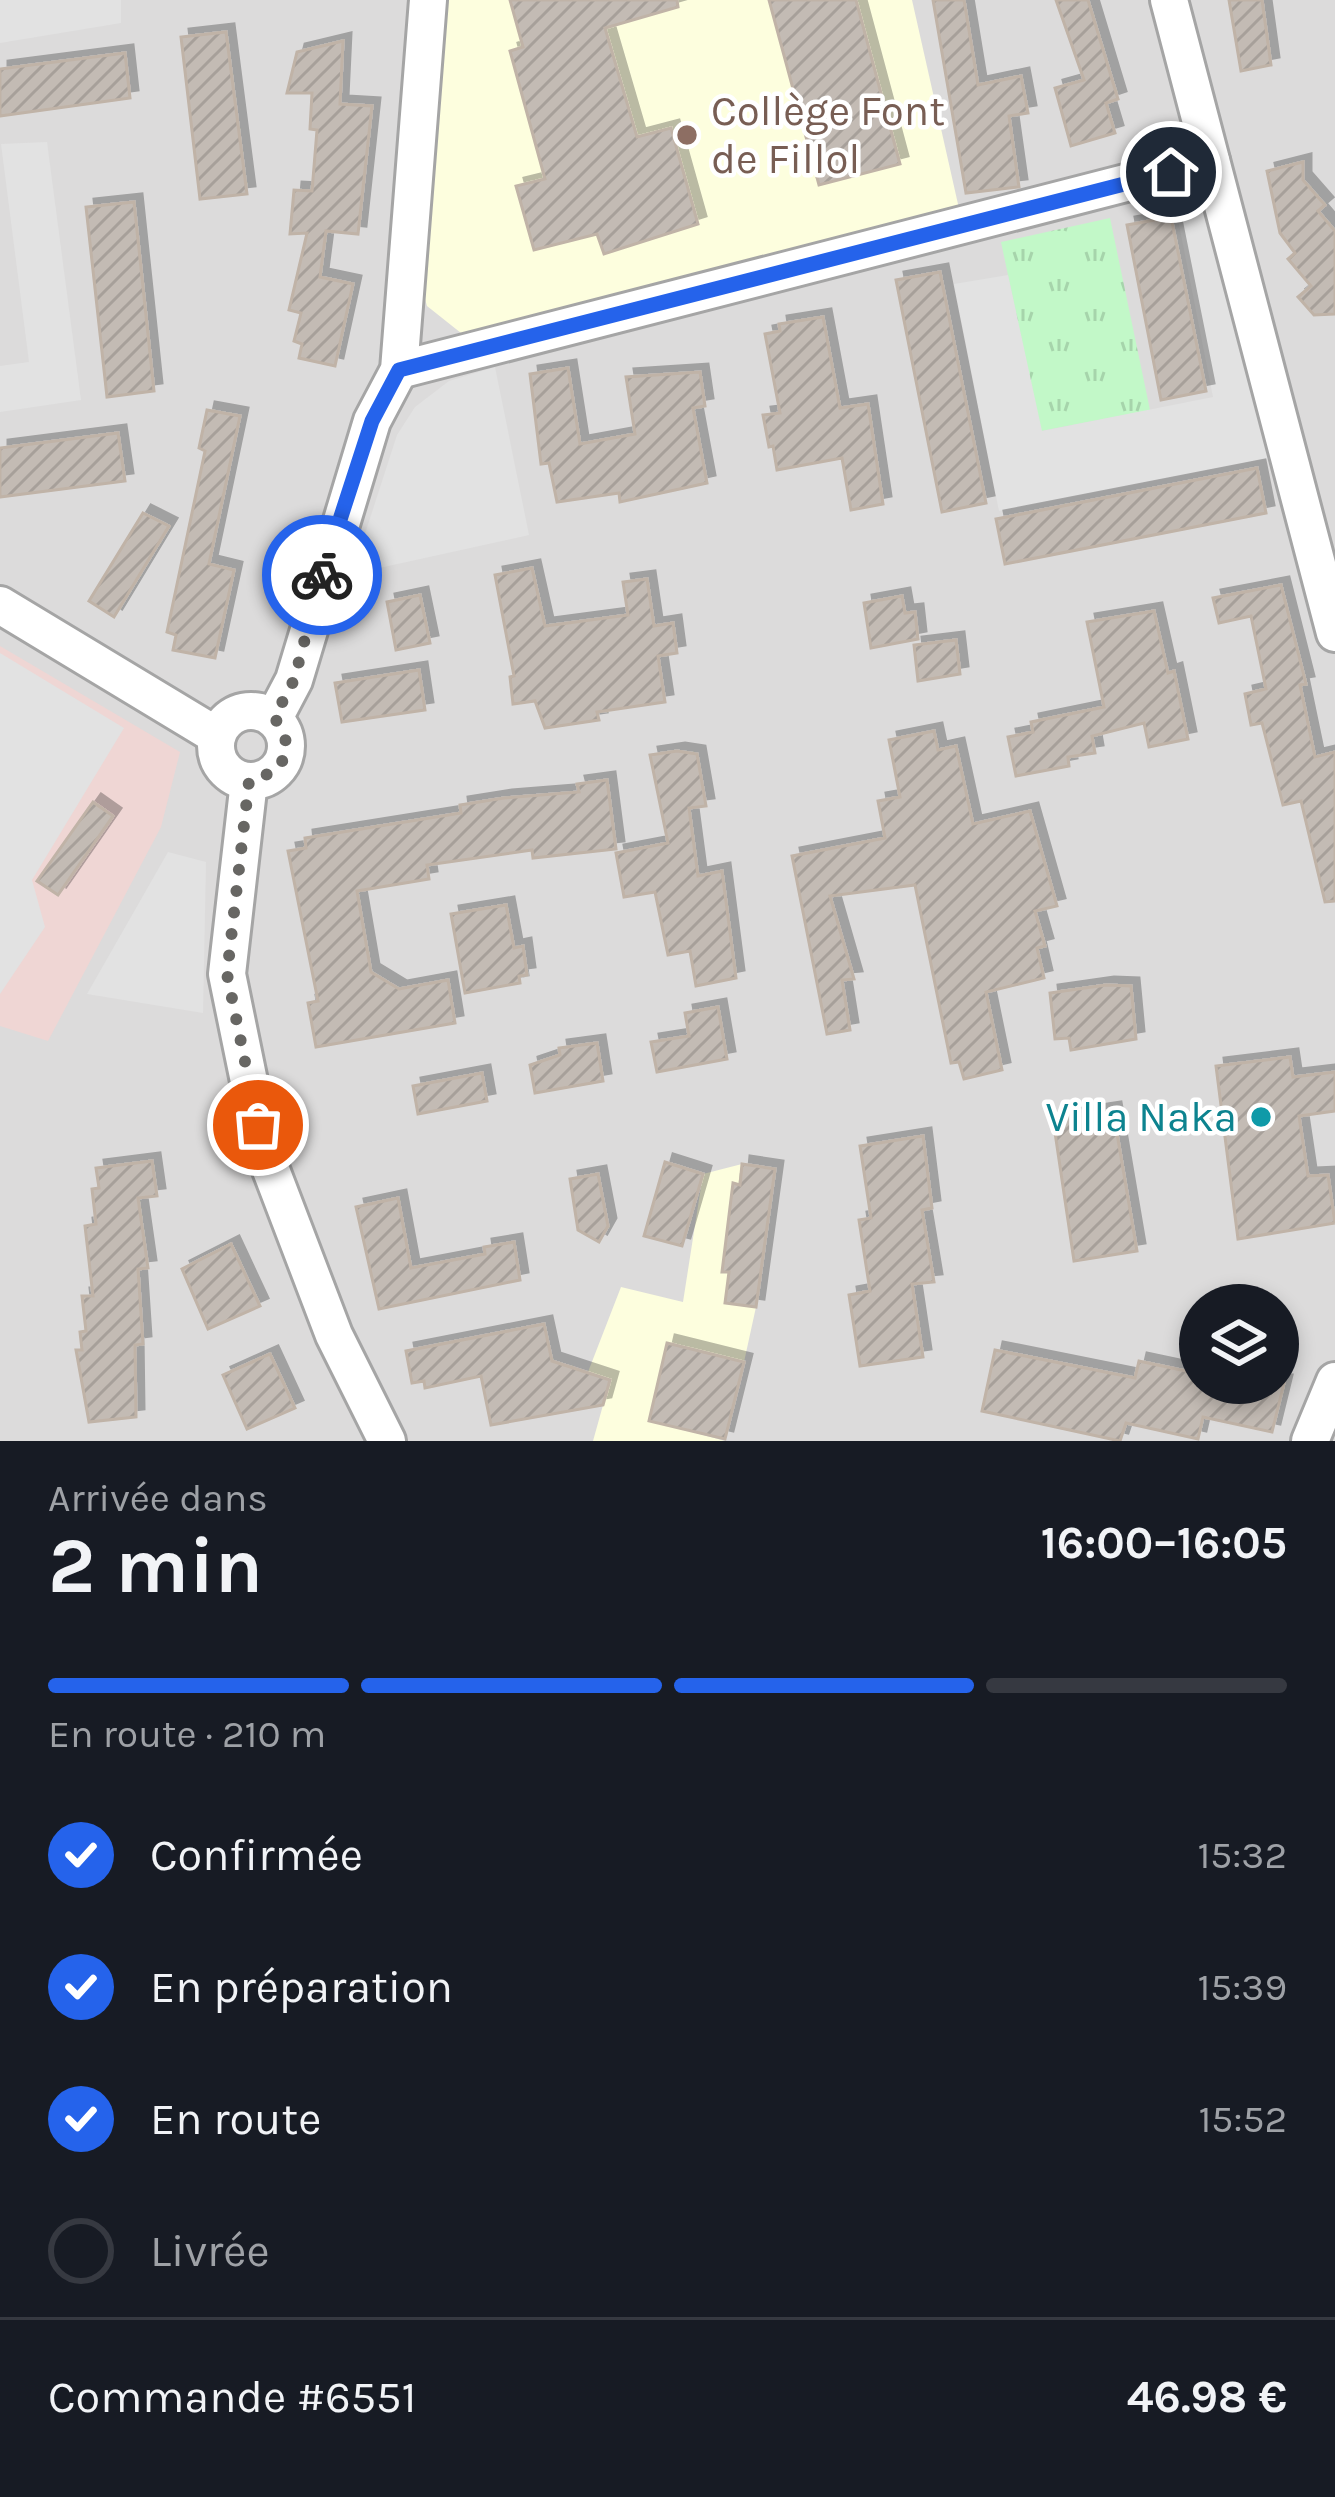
<!DOCTYPE html>
<html lang="fr">
<meta charset="utf-8">
<style>
:root{--surface:#171b24;--page:#20242c;--text:#f1f3f6;--muted:#9ea1a6;--line:#363941;--accent:#2563eb}
body{margin:0;font-family:Karla,sans-serif;background:var(--page);color:var(--text);height:100vh;display:flex;flex-direction:column;font-size:45px;white-space:nowrap}
*{box-sizing:border-box;margin:0}
p{font-size:39px;color:var(--muted)}
.icon{flex:none;width:66px;height:66px;fill:none;stroke:currentColor;stroke-width:2;stroke-linecap:round;stroke-linejoin:round}
.map{position:relative;height:1441px;overflow:hidden}
.panel{display:flex;flex-direction:column;background:var(--surface);flex:1}
.panel>*{flex:none}
.tools{position:absolute;left:1179px;top:1284px;display:grid;gap:24px}
.tools a{display:grid;place-items:center;width:120px;height:120px;border-radius:50%;background:var(--surface);box-shadow:0 6px 18px #0003;font-size:60px}
.pin{position:absolute;display:grid;place-items:center;width:102px;height:102px;color:#fff;margin:-51px;border:6px solid #fff;border-radius:50%;box-shadow:0 3px 12px #0007}
.courier{position:absolute;display:grid;place-items:center;width:120px;height:120px;margin:-60px;border:9px solid #2563eb;border-radius:50%;background:#fff;color:#222;box-shadow:0 3px 15px #0007}
.headline em{font-style:normal;font-weight:700}
.headline div{display:flex;flex-direction:column-reverse}
.headline{display:flex;align-items:center;justify-content:space-between;height:204px;padding:0 48px}
h1{font-size:78px;font-weight:700;line-height:90px}
.bar{display:grid;grid-template-columns:repeat(4,1fr);gap:18px 12px;align-content:center;height:144px;padding:0 48px}
.bar i{height:15px;border-radius:9px;background:var(--line)}
.bar .selected{background:var(--accent)}
.bar p{grid-column:span 4}
.line{display:flex;align-items:center;gap:30px;padding:0 48px;border-top:3px solid var(--line)}
.line div{flex:1}
ol{padding:0 48px;list-style:none}
li{display:flex;align-items:center;gap:36px;height:132px}
li p{margin-inline-start:auto}
li .icon{padding:12px;border-radius:50%;background:var(--accent);color:#fff;stroke-width:4}
li:last-child{color:var(--muted)}
li i{width:66px;height:66px;border:6px solid var(--line);border-radius:50%}
.map>svg:first-child{display:block}
.residential{fill:#dcdbdb;fill-rule:evenodd}
.commercial{fill:#efd6d4}
.education{fill:#fdfede}
.park{fill:url(#park-tufts)}
.parking{fill:#e2e2e2}
.building{fill:url(#building-hatch);stroke:#c0b3a7;stroke-width:3;filter:url(#shadow)}
.lines{fill:none;stroke-linecap:round;stroke-linejoin:round}
.minor-casing{stroke:#a5a5a5;stroke-width:42}
.minor{stroke:#fff;stroke-width:36}
.done{stroke:#676663;stroke-width:12;stroke-dasharray:0 21.6}
.route{stroke:#2563eb;stroke-width:15}
.education-dot{fill:#8d6e63;stroke:#fff;stroke-width:4.5}
.culture-dot{fill:#0f9aa8;stroke:#fff;stroke-width:4.5}
.labels{text-anchor:middle;dominant-baseline:central;stroke-width:9;stroke-linejoin:round;paint-order:stroke}
.education-label{font-size:42px;fill:#785e54;stroke:#fff;text-anchor:start}
.culture-label{font-size:42px;fill:#0d838f;stroke:#fff;text-anchor:end}
</style>
<div class="map">
<svg width="1335" height="1441" viewBox="0 0 1335 1441">
<defs>
<pattern id="park-tufts" width="24" height="20" patternUnits="userSpaceOnUse" patternTransform="scale(3)"><rect width="24" height="20" fill="#c2f8c8"/><path d="M3 7l-1-3M5 7V3M7 7l1-3M15 17l-1-3M17 17v-4M19 17l1-3" fill="none" stroke="#a6d4ab"/></pattern>
<pattern id="building-hatch" width="6" height="6" patternUnits="userSpaceOnUse" patternTransform="scale(3)"><rect width="6" height="6" fill="#c3bbb4"/><path d="M-1 1l2-2M0 6l6-6M5 7l2-2" fill="none" stroke="#a7a09a"/></pattern>
<filter id="shadow"><feDropShadow dx="8" dy="-8" stdDeviation="0" flood-color="#0004"/></filter>
</defs>
<rect width="100%" height="100%" fill="#efebe4"/>
<path class="residential" d="M0 0H1335V1441H0ZM1200 1305H1278V1383H1200Z"/>
<polygon class="commercial" points="0,646 180,752 161,827 48,1041 0,1026"/>
<g class="education">
<polygon points="439,0 912,0 960,213 510,327 461,333 427,306 420,282"/>
<polygon points="742,1164 725,1302 756,1307 744,1362 667,1343 649,1420 725,1441 593,1441 610,1380 588,1372 621,1287 683,1302 703,1174"/>
</g>
<polygon class="park" points="1110,218 1150,410 1041,431 1001,242"/>
<g class="parking">
<polygon points="0,0 121,0 121,23 0,43"/>
<polygon points="47,142 81,400 0,412 0,366 29,362 1,144"/>
<polygon points="1185,191 1198,195 1207,213 1270,458 999,511 954,284 1008,275 1042,431 1213,397 1173,194"/>
<polygon points="495,367 529,535 352,574 397,435 415,407 449,381"/>
<polygon points="0,653 124,728 32,880 45,927 0,994"/>
<polygon points="168,852 206,862 203,1013 87,994"/>
</g>
<g class="building">
<polygon points="510,0 677,0 678,7 605,28 637,137 671,128 698,224 604,254 597,234 534,250 516,186 545,179 510,51 523,47"/>
<polygon points="769,0 856,0 900,164 819,185"/>
<polygon points="933,0 964,0 978,85 1021,76 1028,113 1009,116 1019,187 966,193"/>
<polygon points="1056,0 1088,0 1118,99 1106,103 1115,133 1071,146 1055,88 1084,80"/>
<polygon points="1229,0 1262,0 1271,65 1241,71"/>
<polygon points="226,32 247,194 200,199 181,37"/>
<polygon points="343,41 340,104 372,106 358,234 326,231 320,277 353,284 335,366 299,358 302,344 294,341 301,313 289,310 307,233 290,234 294,190 312,191 317,130 310,129 312,93 287,93 297,52"/>
<polygon points="125,53 130,98 0,116 0,69"/>
<polygon points="1303,162 1303,180 1325,205 1318,211 1335,231 1335,314 1314,315 1298,297 1311,286 1288,259 1295,253 1280,233 1267,171"/>
<polygon points="134,202 154,391 107,397 86,207"/>
<polygon points="1171,217 1206,391 1161,400 1127,225"/>
<polygon points="940,272 986,503 942,512 896,280"/>
<polygon points="823,317 840,408 868,404 883,504 851,510 842,458 777,470 773,446 769,447 763,415 780,413 765,334 780,331 779,324"/>
<polygon points="568,368 580,444 635,434 626,377 700,372 705,406 693,408 707,483 620,502 619,493 557,502 549,463 541,464 530,374"/>
<polygon points="207,410 240,416 209,564 234,570 215,658 173,650 176,635 167,632 205,451 199,448"/>
<polygon points="118,433 125,481 0,497 0,448"/>
<polygon points="1257,468 1266,513 1005,564 996,519"/>
<polygon points="143,513 169,526 114,617 89,601"/>
<polygon points="532,568 545,626 628,615 623,582 647,579 654,626 673,623 677,653 658,656 665,702 597,712 599,720 545,728 535,701 513,704 510,677 514,676 495,575"/>
<polygon points="1281,585 1306,684 1300,685 1315,757 1335,752 1335,901 1325,902 1301,801 1283,805 1262,723 1251,725 1245,694 1266,689 1251,616 1219,623 1213,598"/>
<polygon points="420,595 430,643 396,650 387,602"/>
<polygon points="902,596 905,613 915,612 918,639 871,648 864,603"/>
<polygon points="1154,611 1168,673 1174,671 1188,739 1149,747 1144,723 1092,736 1095,753 1068,757 1069,766 1016,776 1008,737 1033,732 1031,722 1104,707 1087,622"/>
<polygon points="956,640 960,674 918,681 914,645"/>
<polygon points="419,670 425,710 342,722 335,683"/>
<polygon points="934,731 938,750 956,746 973,824 1030,811 1057,906 1035,911 1045,946 1037,948 1044,978 986,992 1002,1070 964,1079 959,1062 951,1063 915,885 830,896 854,979 842,980 850,1030 827,1034 792,856 885,838 878,801 900,797 889,740"/>
<polygon points="677,751 697,754 706,806 689,808 698,876 722,871 736,978 696,986 690,951 668,955 655,892 624,897 616,853 668,843 650,755"/>
<polygon points="607,780 616,849 533,858 532,850 427,865 429,879 357,891 371,972 399,989 448,980 455,1023 316,1047 308,1003 318,1001 288,851 306,848 305,838 461,813 460,805 504,798 579,792 577,784"/>
<polygon points="93,802 113,816 58,895 37,881"/>
<polygon points="506,905 514,948 523,946 527,975 519,976 520,983 465,993 451,914"/>
<polygon points="1106,985 1131,986 1136,1039 1071,1050 1069,1038 1055,1039 1050,993"/>
<polygon points="718,1007 727,1059 657,1072 651,1042 689,1036 685,1013"/>
<polygon points="597,1043 603,1081 535,1093 530,1065 560,1055 559,1048"/>
<polygon points="1290,1057 1293,1077 1335,1072 1335,1111 1299,1116 1308,1176 1328,1175 1335,1223 1238,1239 1216,1066"/>
<polygon points="482,1073 487,1101 418,1114 413,1086"/>
<polygon points="1113,1110 1137,1251 1074,1261 1053,1119"/>
<polygon points="923,1136 932,1208 922,1210 934,1282 912,1284 923,1357 860,1366 849,1295 870,1291 859,1220 871,1218 860,1146"/>
<polygon points="152,1161 157,1196 138,1198 148,1268 138,1269 143,1344 135,1345 136,1417 89,1422 76,1350 82,1350 80,1332 86,1331 82,1296 93,1296 85,1226 96,1224 92,1189 99,1188 96,1168"/>
<polygon points="665,1162 703,1174 682,1246 644,1236"/>
<polygon points="742,1164 775,1169 756,1307 725,1303 729,1272 722,1272 733,1183 740,1185"/>
<polygon points="598,1174 608,1226 599,1242 578,1230 570,1179"/>
<polygon points="398,1198 411,1268 485,1254 484,1247 514,1242 520,1280 379,1309 356,1207"/>
<polygon points="231,1244 260,1306 208,1329 182,1269"/>
<polygon points="544,1324 552,1361 610,1380 603,1405 491,1425 481,1376 425,1388 424,1381 412,1383 406,1351"/>
<polygon points="667,1343 744,1362 725,1439 649,1421"/>
<polygon points="995,1350 1135,1378 1139,1361 1200,1374 1200,1383 1284,1383 1272,1432 1203,1417 1198,1439 1126,1423 1120,1441 982,1411"/>
<polygon points="270,1354 295,1408 247,1429 223,1375"/>
</g>
<g class="lines">
<g class="minor-casing">
<g id="minor">
<polyline points="1169,0 1335,633"/>
<polyline points="399,370 1211,161"/>
<polyline points="0,605 217,736"/>
<circle cx="251" cy="746" r="35"/>
<polyline points="274,718 294,680 372,421 399,370 428,0"/>
<polyline points="249,781 227,974 253,1101 263,1149 334,1335 387,1441"/>
<polyline points="1310,1441 1335,1381"/>
</g>
</g>
<use href="#minor" class="minor"/>
</g>
<g class="lines">
<path class="done" d="M258 1125 227 974 249 781 276 771C290 753 289 735 274 718L294 680 322 575"/>
<polyline class="route" points="322,575 372,421 399,370 1171,172"/>
</g>
<circle class="education-dot" cx="687" cy="135" r="12"/>
<circle class="culture-dot" cx="1261" cy="1117" r="12"/>
<g class="labels">
<g class="education-label">
<text x="711" y="111">Collège Font<tspan x="711" dy="48">de Fillol</tspan></text>
</g>
<g class="culture-label">
<text x="1237" y="1117">Villa Naka</text>
</g>
</g>
</svg>
<div class="tools">
<a><svg class="icon" aria-label="layers" viewBox="0 0 24 24"><path d="M12 4l9 5-9 5-9-5zM3 14l9 5 9-5"/></svg></a>
</div>
<div class="pin" style="left:258px;top:1125px;background:#ea580c"><svg class="icon" aria-label="bag" viewBox="0 0 24 24"><path d="M5 8h14l-1 12H6zM9 8a3 3 0 0 1 6 0"/></svg></div>
<div class="pin" style="left:1171px;top:172px;background:#1f2937"><svg class="icon" aria-label="home" viewBox="0 0 24 24"><path d="M3 11l9-7 9 7M6 9v11h12V9"/></svg></div>
<div class="courier" style="left:322px;top:575px"><svg class="icon" aria-label="bike" viewBox="0 0 24 24"><circle cx="6" cy="16" r="4"/><circle cx="18" cy="16" r="4"/><path d="M6 16l4-8h5l3 8M10 8l3 8H6M13 5h3"/></svg></div>
</div>
<section class="panel">
<div class="headline"><div><h1>2 min</h1><p>Arrivée dans</p></div><em>16:00–16:05</em></div>
<div class="bar"><i class="selected"></i><i class="selected"></i><i class="selected"></i><i></i><p>En route · 210 m</p></div>
<ol>
<li><svg class="icon" aria-label="check" viewBox="0 0 24 24"><path d="M5 12l5 5 9-10"/></svg>Confirmée<p>15:32</p></li>
<li><svg class="icon" aria-label="check" viewBox="0 0 24 24"><path d="M5 12l5 5 9-10"/></svg>En préparation<p>15:39</p></li>
<li><svg class="icon" aria-label="check" viewBox="0 0 24 24"><path d="M5 12l5 5 9-10"/></svg>En route<p>15:52</p></li>
<li><i></i>Livrée</li>
</ol>
<div class="line" style="height:156px"><div>Commande #6551</div><b>46.98 €</b></div>
</section>
